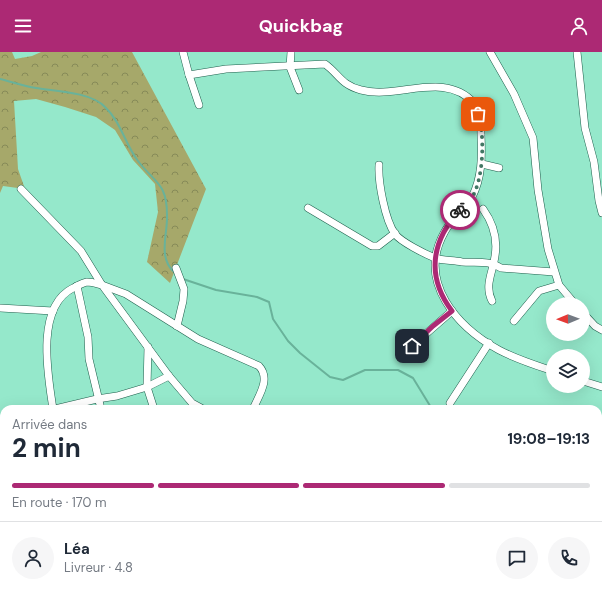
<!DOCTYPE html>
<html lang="fr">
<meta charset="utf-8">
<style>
:root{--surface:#fff;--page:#f6f6f7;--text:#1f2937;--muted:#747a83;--line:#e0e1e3;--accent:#ac2974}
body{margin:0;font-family:"DM Sans",sans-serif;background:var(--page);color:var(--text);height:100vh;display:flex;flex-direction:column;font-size:15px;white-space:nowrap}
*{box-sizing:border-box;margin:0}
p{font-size:13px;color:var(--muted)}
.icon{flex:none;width:22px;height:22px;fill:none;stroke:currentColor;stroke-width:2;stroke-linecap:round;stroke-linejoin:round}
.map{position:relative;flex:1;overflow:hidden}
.sheet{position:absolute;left:0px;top:353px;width:602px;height:196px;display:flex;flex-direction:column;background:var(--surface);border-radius:12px 12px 0 0;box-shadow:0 4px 16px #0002}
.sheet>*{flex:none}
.needle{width:26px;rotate:269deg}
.controls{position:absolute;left:546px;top:245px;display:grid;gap:8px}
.controls a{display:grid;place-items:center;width:44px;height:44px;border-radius:50%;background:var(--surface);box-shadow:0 4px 16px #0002;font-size:20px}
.pin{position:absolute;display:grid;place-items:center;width:34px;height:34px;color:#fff;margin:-17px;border-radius:8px;box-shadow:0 2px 6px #0006}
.courier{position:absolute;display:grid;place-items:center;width:40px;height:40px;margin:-20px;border:3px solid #ac2974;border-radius:50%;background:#fff;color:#222;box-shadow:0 1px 5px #0007}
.headline em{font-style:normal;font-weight:700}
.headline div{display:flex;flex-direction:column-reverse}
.headline{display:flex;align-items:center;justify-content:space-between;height:68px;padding:0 12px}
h1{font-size:26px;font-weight:700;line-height:30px}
.bar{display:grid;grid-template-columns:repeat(4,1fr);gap:6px 4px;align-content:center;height:48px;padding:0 12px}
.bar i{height:5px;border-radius:3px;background:var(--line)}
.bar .selected{background:var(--accent)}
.bar p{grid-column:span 4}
.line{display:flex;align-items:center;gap:10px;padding:0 12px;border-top:1px solid var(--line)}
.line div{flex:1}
.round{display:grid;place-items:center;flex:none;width:42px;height:42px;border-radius:21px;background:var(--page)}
header{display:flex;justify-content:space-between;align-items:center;height:52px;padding:0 12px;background:var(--accent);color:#fff;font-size:18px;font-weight:700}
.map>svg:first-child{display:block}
.grass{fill:url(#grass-tufts)}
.forest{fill:url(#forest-crowns)}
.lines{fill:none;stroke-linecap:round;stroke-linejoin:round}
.stream{stroke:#69b29a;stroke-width:2}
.minor-casing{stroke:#1e5f4c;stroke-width:8}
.minor{stroke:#fff;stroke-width:7}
.done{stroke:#427664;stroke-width:4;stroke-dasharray:0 7.2}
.route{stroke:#ac2974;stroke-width:5}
</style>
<header><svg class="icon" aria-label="menu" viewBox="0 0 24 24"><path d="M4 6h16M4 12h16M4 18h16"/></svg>Quickbag<svg class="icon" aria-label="person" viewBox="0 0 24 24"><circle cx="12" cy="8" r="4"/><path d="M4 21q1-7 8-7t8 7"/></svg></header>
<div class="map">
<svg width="602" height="549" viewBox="0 0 602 549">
<defs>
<pattern id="grass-tufts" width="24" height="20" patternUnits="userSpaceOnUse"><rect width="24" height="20" fill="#c4c792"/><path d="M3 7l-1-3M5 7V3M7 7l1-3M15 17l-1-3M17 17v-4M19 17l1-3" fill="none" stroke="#9ea378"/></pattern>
<pattern id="forest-crowns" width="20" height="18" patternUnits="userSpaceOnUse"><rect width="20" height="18" fill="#a6a86a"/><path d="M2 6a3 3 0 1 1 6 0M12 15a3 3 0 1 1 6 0" fill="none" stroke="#868a58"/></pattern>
</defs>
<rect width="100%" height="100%" fill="#95e8cb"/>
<polygon class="grass" points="0,374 4,378 4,490 0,490"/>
<polygon class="forest" points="0,0 12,0 15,7 32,4 41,0 132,0 206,137 170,231 147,210 158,160 155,132 133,108 115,78 96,65 65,55 36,47 14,49 18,117 25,137 3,134 0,141"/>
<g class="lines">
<g class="stream">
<path d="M0 27C12 30 24 34 36 36 55 39 91 40 105 55 121 70 125 92 138 109 155 131 167 131 167 163 168 182 157 206 175 221"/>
<polyline points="183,227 216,238 257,245 269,250 273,267 288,289 300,301 330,325 343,328 365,318 398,318 413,326 432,357"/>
<polyline points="598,440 602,442"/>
</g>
<g class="minor-casing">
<g id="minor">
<polyline points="183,0 189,23 199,53"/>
<polyline points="291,0 290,15 299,38"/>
<polyline points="490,0 514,42 533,86 538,138 548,197 559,233 575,252"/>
<polyline points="577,0 585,76 594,110 599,149 602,161"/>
<path d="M189 23 226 17 325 12C339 22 341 33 361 38 398 48 444 18 474 51 480 58 481 73 481 83 482 104 482 126 472 145 466 156 451 167 444 181 417 230 457 275 499 298 516 307 535 313 553 319"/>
<polyline points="482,112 499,116"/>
<path d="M379 113C378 130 385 168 395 182 401 190 425 202 435 206 443 209 453 208 462 210 476 211 489 208 501 216L554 220"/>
<path d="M21 137 81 199 102 233 126 242 198 287 259 314C271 327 259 343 253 357"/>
<polyline points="308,156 372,194 378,194 395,181"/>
<path d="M483 157C493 171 498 186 495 204 493 220 484 233 492 249"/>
<polyline points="176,216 184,237 183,249 177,274"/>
<polyline points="77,234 88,285 89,307 101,357"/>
<polyline points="0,256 53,259"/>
<polyline points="583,261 595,274 602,278"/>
<polyline points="514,269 539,239 559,233"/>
<polyline points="412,294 452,259"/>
<polyline points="148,295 147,335 154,357"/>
<polyline points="583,329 602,335"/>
<polyline points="450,351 489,291"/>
<path d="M53 357C48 324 35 255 73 236 77 234 82 231 87 230 92 230 98 232 102 233L169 324 192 351 203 357"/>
<polyline points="55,357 97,347 117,344 147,335 169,324"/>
<polyline points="0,456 4,458"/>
<polyline points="598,479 602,473"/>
<polyline points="598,539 602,541"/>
<polyline points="195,545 197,549"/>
<polyline points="245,545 255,549"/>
<polyline points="265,545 267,549"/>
<polyline points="384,545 387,549"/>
<polyline points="445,545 447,549"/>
<polyline points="516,545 520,549"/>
<polyline points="284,549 290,545"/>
<polyline points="407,549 411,545"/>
<polyline points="540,549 544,545"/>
</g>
</g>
<use href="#minor" class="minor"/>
</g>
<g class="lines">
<path class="done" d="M460 158C463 154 468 151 471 147 484 128 485 82 478 62"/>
<path class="route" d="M412 294 433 274 452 259C426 225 431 189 460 158"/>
</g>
</svg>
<div class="controls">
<a><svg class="needle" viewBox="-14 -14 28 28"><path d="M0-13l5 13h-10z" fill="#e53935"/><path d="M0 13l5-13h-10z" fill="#747a83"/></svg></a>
<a><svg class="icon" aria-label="layers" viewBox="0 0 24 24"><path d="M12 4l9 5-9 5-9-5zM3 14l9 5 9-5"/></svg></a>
</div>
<div class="pin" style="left:478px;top:62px;background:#ea580c"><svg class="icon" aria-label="bag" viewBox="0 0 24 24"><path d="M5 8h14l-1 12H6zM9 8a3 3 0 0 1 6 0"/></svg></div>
<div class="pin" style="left:412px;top:294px;background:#1f2937"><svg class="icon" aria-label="home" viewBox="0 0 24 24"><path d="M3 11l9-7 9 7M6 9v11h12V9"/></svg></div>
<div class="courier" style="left:460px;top:158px"><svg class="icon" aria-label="bike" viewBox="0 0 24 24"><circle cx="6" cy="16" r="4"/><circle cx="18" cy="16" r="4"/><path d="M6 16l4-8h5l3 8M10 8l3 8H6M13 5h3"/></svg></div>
<section class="sheet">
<div class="headline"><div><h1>2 min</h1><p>Arrivée dans</p></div><em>19:08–19:13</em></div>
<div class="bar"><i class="selected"></i><i class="selected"></i><i class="selected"></i><i></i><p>En route · 170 m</p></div>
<div class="line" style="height:72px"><a class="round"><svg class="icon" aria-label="person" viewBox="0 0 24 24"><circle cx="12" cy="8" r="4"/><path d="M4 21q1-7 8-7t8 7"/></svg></a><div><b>Léa</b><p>Livreur · 4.8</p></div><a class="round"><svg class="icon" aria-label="chat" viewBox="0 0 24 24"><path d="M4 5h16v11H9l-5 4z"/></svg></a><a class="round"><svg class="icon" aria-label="phone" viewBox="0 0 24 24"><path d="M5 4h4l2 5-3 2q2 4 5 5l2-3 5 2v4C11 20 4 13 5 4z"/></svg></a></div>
</section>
</div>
